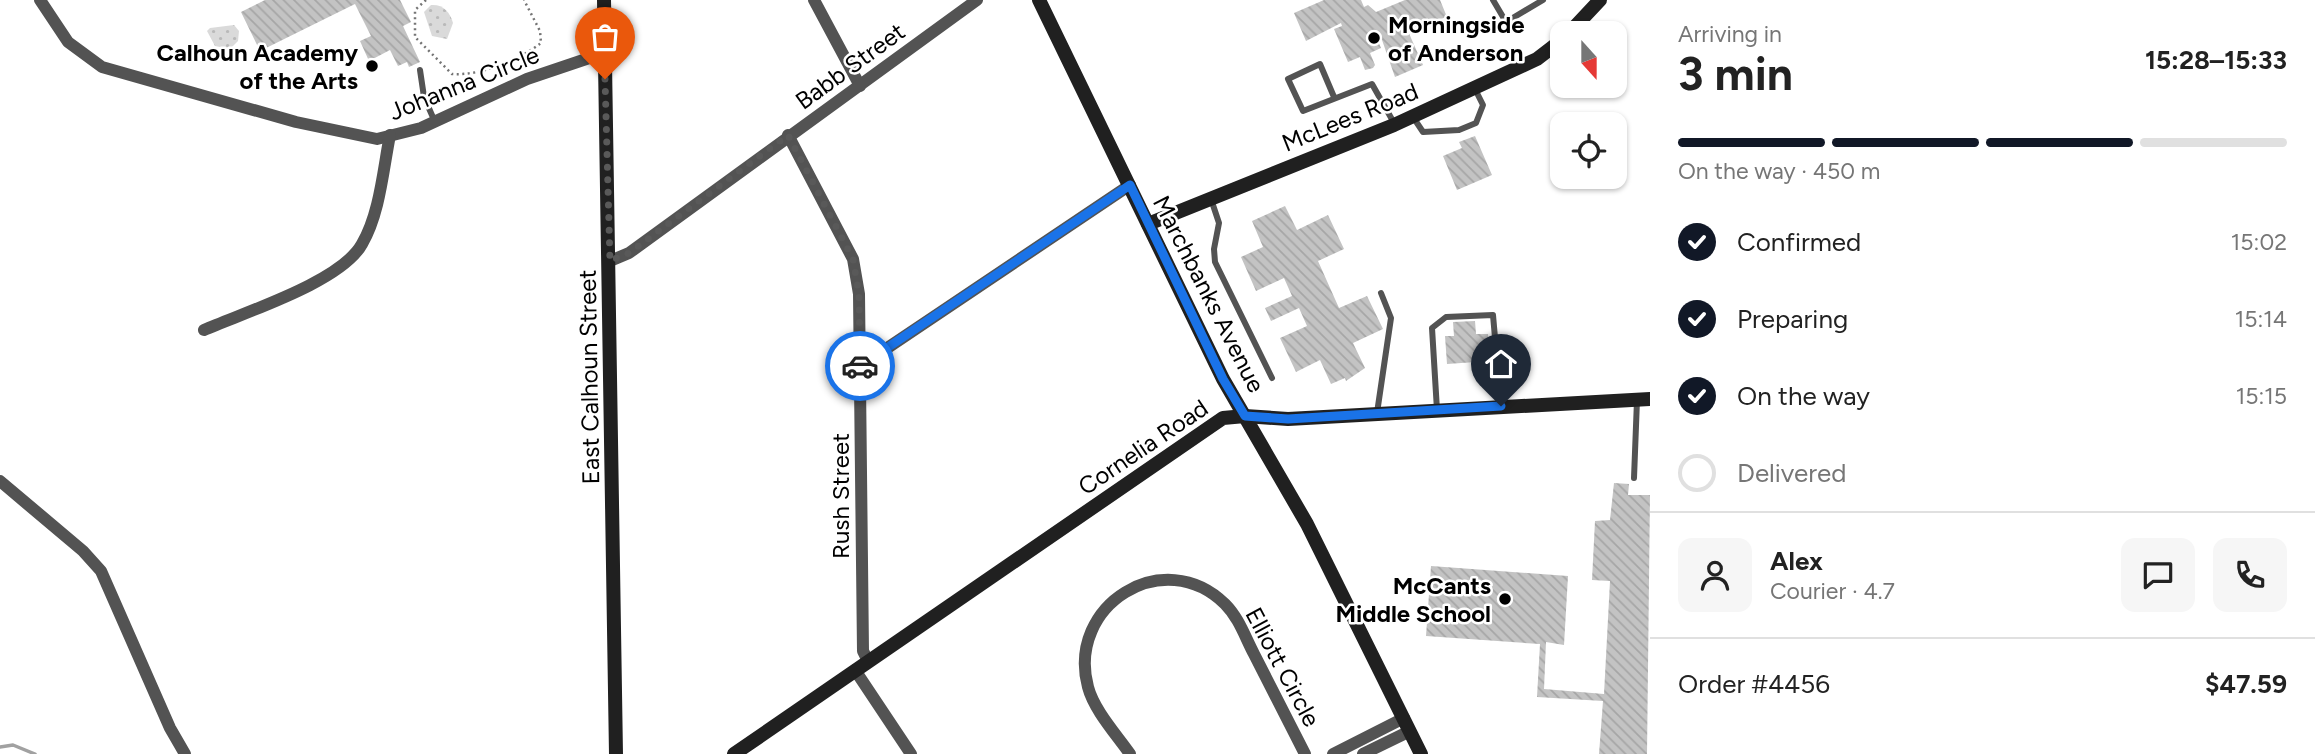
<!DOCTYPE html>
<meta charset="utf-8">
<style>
:root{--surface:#fff;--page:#f6f6f6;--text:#222;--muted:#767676;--line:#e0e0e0;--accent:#111827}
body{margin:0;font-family:Figtree,sans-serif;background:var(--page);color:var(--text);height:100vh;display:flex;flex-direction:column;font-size:26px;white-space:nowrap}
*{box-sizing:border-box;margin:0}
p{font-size:23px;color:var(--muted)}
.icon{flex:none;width:38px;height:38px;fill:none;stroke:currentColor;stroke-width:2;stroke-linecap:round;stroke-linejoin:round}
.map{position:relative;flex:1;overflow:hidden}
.panel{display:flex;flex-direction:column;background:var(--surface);width:665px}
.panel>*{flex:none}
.needle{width:46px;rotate:159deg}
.controls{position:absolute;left:1550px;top:21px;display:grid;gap:14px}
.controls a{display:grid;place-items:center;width:77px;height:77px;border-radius:14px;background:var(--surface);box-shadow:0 2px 5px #0004;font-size:35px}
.pin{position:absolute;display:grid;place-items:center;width:60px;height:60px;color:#fff;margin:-72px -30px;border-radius:50% 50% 50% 0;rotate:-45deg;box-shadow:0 0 7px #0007}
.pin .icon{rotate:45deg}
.courier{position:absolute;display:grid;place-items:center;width:70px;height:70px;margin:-35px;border:5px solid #1a73e8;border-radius:50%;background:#fff;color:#222;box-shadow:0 2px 9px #0007}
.overview em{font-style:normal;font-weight:700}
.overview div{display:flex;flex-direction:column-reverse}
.overview{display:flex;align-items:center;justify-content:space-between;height:119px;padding:0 28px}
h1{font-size:46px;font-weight:700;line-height:52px}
.bar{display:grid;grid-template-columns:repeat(4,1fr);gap:10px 7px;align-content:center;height:84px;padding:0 28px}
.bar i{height:9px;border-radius:5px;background:var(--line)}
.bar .active{background:var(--accent)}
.bar p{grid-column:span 4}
.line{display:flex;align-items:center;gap:18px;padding:0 28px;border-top:2px solid var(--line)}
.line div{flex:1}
.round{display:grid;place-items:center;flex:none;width:74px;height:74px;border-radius:14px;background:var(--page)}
ol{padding:0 28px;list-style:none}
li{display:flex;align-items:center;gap:21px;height:77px}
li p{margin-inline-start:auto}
li .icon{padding:7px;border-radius:50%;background:var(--accent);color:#fff;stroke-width:4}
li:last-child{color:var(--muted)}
li i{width:38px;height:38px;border:4px solid var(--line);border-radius:50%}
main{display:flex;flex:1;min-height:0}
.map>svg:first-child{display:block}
.park{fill:url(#park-dots)}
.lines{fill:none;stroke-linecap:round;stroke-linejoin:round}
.stream{stroke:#a1a1a1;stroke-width:3.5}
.building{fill:url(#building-back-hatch)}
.path{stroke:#757575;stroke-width:2.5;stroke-dasharray:2 3.5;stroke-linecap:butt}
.lane{stroke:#535353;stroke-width:6}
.street{stroke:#535353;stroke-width:12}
.secondary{stroke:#202020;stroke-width:14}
.done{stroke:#595959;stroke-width:7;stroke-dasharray:0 12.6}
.route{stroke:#1a73e8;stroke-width:9}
.poi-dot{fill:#000;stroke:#fff;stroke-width:2.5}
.labels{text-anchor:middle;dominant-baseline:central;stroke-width:5;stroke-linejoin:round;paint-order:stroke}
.poi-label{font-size:24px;font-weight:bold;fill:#000;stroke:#fff;text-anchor:end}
.street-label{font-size:24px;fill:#000;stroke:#fff}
</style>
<main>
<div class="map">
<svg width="1650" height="754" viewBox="0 0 1650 754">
<defs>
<pattern id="park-dots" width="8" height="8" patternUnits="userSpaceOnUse" patternTransform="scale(1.75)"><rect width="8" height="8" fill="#dadada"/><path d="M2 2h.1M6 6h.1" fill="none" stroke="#b9b9b9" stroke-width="1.8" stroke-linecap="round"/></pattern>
<pattern id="building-back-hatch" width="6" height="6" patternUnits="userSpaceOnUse" patternTransform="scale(1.75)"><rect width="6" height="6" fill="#c3c3c3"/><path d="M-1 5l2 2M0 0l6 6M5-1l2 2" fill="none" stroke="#a6a6a6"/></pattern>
</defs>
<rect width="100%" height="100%" fill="#fff"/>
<g class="park">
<path d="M431 5C443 4 450 12 453 23L447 39 432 36 424 12Z"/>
<polygon points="234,25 239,31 238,41 230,49 215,46 207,31 210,28"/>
</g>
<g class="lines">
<polyline class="stream" points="0,747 13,745 35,754"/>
</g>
<g class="building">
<polygon points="265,0 400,0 411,22 403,26 420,62 409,67 407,62 398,66 390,50 369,61 360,41 371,36 355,4 260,51 241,12"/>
<polygon points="1324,0 1361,0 1364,7 1368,5 1376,12 1405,0 1440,0 1447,17 1407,29 1423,65 1395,77 1382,40 1378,41 1381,48 1370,53 1375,65 1373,68 1365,70 1360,57 1348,62 1334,29 1342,26 1341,23 1306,41 1294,13"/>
<polygon points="1475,136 1492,175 1457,190 1443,156 1462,148 1459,142"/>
<polygon points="1285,206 1297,230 1328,215 1344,249 1318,261 1339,308 1367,296 1383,329 1353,343 1365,368 1346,381 1345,378 1331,384 1320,360 1296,372 1280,338 1307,326 1299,308 1271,321 1265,308 1292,296 1284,278 1256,291 1241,257 1263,247 1252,221"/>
<polygon points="1475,321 1476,334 1488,334 1490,361 1447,364 1445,336 1454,336 1453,322"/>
<polygon points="1614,483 1629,484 1628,495 1650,495 1647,754 1599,754 1603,701 1537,697 1540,644 1426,636 1431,566 1568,576 1564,645 1546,642 1544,689 1604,694 1610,581 1592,580 1595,521 1610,520"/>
</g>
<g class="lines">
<path class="path" d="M426 0 415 10V37L452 74C481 76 519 60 541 43L540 31 524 0"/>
<g class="lane">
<polyline points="1493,0 1506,22 1543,0"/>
<polyline points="420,70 424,97 435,122"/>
<polyline points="1334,97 1320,64 1288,79 1303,111 1372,84 1394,123"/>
<polyline points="1413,117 1423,132 1459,130 1476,123 1483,105 1475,89"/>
<polyline points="1211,199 1219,223 1214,249 1215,262 1272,378"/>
<polyline points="1437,410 1432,328 1446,317 1493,315 1501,406"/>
<polyline points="1377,413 1391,318 1381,293"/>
<polyline points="1634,478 1637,400"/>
</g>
<g class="street">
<polyline points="40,0 68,42 102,67 296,122 377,139 421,128 527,79 604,53"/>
<polyline points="814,0 860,86"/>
<polyline points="788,135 853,259 859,294 863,651 868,661"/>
<polyline points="610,261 629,253 977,0"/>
<path d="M204 330C245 312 341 282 362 244 380 213 383 170 390 135"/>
<polyline points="859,367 1130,185"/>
<polyline points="0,481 83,551 101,571 170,728 185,754"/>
<polyline points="855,670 911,754"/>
<path d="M1130 754C1116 734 1094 710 1088 687 1066 605 1164 544 1225 604 1239 618 1245 637 1254 654 1271 688 1288 721 1305 754"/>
<polyline points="1333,754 1404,718"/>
<polyline points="1363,754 1410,731"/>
</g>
<g class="secondary">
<polyline points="604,0 616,754"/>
<polyline points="1039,0 1223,379 1307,524 1421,754"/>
<polyline points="1569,33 1600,0"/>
<polyline points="1148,224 1394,125 1537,59 1563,39"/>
<polyline points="734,754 1223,418 1245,416 1288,419 1650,399"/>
</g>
</g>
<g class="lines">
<polyline class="done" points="605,79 610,261 629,253 788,135 853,259 859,294 860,366"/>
<polyline class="route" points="860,366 1130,185 1223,379 1245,416 1288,419 1501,406"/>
</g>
<g class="poi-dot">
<circle cx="1374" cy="38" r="7"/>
<circle cx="372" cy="66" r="7"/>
<circle cx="1505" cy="599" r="7"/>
</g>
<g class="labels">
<g class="poi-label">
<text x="1388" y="24" text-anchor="start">Morningside<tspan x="1388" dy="28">of Anderson</tspan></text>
<text x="358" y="52">Calhoun Academy<tspan x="358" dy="28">of the Arts</tspan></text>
<text x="1491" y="585">McCants<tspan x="1491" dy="28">Middle School</tspan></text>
</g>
<g class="street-label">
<text transform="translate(850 66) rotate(-36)">Babb Street</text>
<text transform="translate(464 83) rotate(-22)">Johanna Circle</text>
<text transform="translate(1350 117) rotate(-22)">McLees Road</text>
<text transform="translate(1209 294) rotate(63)">Marchbanks Avenue</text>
<text transform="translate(589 377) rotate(-91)">East Calhoun Street</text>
<text transform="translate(1143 447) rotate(-34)">Cornelia Road</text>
<text transform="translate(840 496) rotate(-90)">Rush Street</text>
<text transform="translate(1283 667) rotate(62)">Elliott Circle</text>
</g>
</g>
</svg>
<div class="controls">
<a><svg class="needle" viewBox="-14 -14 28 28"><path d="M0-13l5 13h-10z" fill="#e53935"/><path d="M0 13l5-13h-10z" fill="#767676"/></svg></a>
<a><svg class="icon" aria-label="locate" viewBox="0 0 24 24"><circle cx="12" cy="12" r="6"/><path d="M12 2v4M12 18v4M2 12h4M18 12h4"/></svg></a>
</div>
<div class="pin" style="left:605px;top:79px;background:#ea580c"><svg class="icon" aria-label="bag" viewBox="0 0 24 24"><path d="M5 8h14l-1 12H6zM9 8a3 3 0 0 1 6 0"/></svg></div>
<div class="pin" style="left:1501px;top:406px;background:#1f2937"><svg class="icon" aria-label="home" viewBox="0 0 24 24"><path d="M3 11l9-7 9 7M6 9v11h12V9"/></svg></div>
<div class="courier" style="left:860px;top:366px"><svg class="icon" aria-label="car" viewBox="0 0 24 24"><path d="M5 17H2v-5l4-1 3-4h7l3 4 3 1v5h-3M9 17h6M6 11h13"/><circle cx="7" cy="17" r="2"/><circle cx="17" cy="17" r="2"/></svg></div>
</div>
<section class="panel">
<div class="overview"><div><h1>3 min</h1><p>Arriving in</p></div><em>15:28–15:33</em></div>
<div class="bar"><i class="active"></i><i class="active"></i><i class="active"></i><i></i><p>On the way · 450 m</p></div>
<ol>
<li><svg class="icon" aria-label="check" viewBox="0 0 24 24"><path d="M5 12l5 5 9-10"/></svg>Confirmed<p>15:02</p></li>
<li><svg class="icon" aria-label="check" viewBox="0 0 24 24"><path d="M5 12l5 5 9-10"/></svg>Preparing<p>15:14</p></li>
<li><svg class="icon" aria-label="check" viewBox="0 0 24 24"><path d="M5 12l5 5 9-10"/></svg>On the way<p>15:15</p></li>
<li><i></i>Delivered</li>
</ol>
<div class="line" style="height:126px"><a class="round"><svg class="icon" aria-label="person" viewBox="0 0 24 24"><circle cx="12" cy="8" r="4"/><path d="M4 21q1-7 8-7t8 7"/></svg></a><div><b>Alex</b><p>Courier · 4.7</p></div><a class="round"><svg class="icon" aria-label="chat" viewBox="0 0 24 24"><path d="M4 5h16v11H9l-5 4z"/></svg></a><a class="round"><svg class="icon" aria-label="phone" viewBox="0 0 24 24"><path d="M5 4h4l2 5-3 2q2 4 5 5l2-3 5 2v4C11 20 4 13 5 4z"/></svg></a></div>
<div class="line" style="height:91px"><div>Order #4456</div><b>$47.59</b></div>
</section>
</main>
